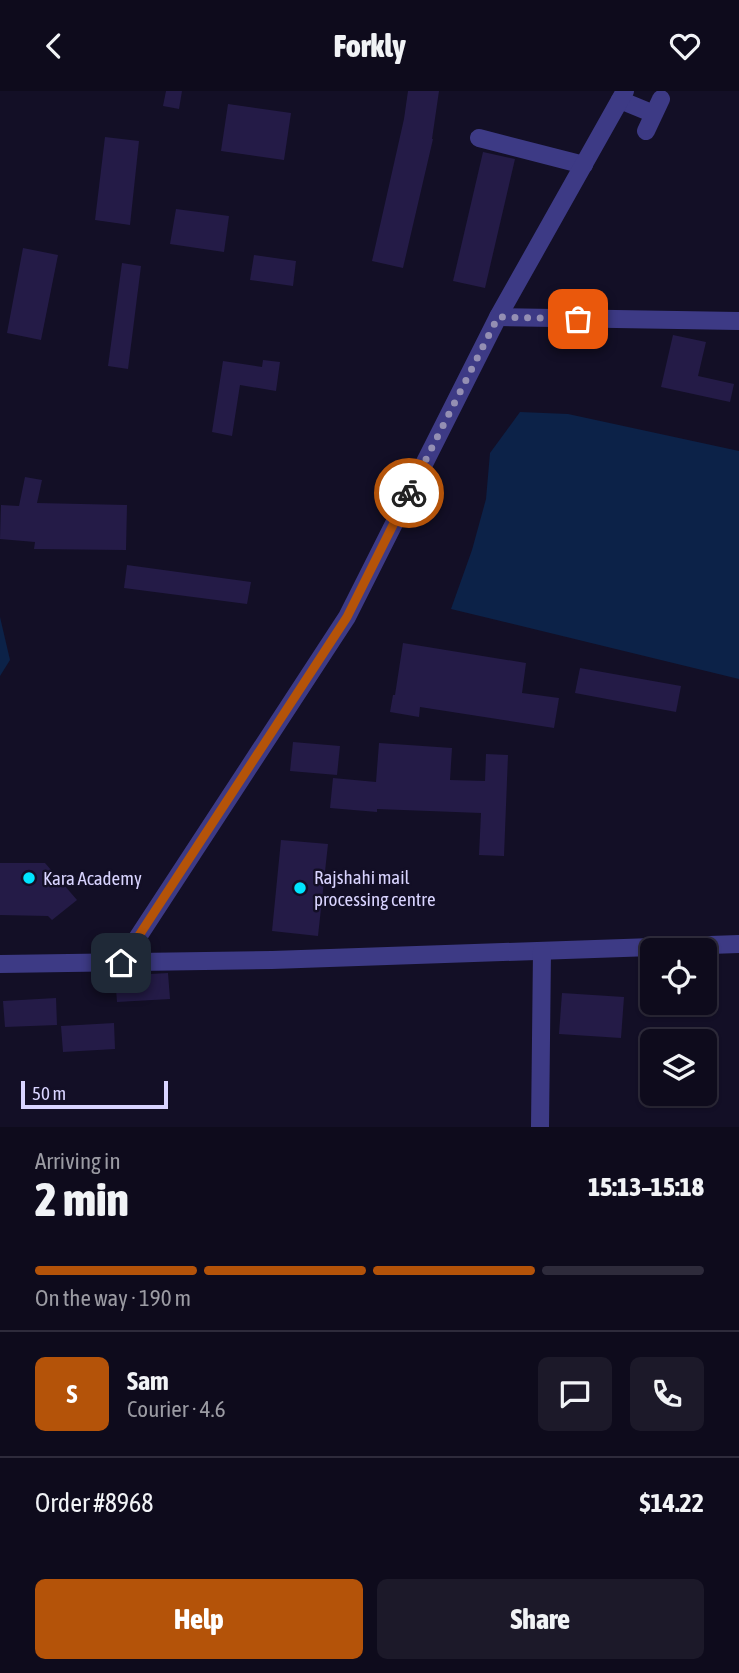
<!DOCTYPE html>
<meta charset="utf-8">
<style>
:root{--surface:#0e0b1c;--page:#1c1929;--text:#f1f3f6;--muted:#9b9ba3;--line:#2e2b3b;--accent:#b45309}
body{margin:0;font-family:"Asap Condensed",sans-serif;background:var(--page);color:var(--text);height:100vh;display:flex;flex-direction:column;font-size:26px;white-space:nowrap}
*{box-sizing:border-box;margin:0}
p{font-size:23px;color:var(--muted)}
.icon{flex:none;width:38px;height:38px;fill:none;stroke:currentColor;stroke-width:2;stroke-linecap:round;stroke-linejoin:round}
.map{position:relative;height:1036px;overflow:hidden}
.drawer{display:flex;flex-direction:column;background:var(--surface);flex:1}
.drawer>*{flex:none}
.buttons{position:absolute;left:640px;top:847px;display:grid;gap:14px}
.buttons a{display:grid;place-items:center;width:77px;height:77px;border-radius:10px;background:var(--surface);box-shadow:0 2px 5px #0004,0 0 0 2px var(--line);font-size:35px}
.scale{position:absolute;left:21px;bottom:18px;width:147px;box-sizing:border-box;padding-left:7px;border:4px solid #d9d4ff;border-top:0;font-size:19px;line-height:24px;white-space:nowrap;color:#d9d4ff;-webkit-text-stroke:5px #130f26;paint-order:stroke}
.pin{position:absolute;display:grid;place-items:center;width:60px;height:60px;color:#fff;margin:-30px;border-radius:14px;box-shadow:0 4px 10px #0006}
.courier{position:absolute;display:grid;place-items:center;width:70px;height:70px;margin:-35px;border:5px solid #b45309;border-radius:50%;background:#fff;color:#222;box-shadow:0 2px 9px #0007}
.overview em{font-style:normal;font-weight:800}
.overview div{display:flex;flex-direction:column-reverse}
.overview{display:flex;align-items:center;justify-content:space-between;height:119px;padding:0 35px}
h1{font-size:46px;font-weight:800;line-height:52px}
.bar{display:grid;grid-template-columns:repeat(4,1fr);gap:10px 7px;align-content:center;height:84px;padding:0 35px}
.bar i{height:9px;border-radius:5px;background:var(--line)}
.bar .on{background:var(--accent)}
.bar p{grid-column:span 4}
.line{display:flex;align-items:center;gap:18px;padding:0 35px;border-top:2px solid var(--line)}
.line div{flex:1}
.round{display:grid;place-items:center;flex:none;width:74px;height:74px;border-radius:10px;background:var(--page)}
.primary-button{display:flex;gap:14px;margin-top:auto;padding:14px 35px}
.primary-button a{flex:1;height:80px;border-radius:10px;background:var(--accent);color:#fff;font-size:28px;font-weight:800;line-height:80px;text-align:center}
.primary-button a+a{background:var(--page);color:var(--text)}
header{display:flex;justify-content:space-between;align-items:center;height:91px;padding:0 35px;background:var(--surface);font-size:32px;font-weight:800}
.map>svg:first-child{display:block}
.water{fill:#0c2248}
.building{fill:#241b47}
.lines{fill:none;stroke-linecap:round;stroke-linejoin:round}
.minor{stroke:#3d3a85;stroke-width:18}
.done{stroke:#948fb3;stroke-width:7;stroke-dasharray:0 12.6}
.route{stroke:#b45309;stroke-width:9}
.poi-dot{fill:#00e5ff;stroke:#130f26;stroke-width:2.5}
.labels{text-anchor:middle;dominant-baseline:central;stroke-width:5;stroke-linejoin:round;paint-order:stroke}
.poi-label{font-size:19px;fill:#d9d4ff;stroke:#130f26;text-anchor:start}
</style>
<header><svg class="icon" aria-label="back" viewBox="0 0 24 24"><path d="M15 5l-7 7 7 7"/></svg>Forkly<svg class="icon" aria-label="heart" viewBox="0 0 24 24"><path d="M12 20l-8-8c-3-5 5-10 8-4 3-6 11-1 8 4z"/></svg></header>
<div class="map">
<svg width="739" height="1036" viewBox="0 0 739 1036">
<rect width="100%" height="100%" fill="#130f26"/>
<g class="water">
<polygon points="520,321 568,323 739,360 739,588 451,518 472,459 486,408 490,362"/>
<polygon points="0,526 10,569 0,585"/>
</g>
<g class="building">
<polygon points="166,0 182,0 179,18 163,15"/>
<polygon points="408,0 439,0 432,48 433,48 403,177 372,170 404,28"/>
<polygon points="228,13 291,22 284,69 221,60"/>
<polygon points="105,46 139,50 130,134 95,129"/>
<polygon points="483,61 515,68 485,197 453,190"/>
<polygon points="176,118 229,125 224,161 170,153"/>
<polygon points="23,157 58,164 41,249 7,242"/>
<polygon points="254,164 296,170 293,195 250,189"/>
<polygon points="122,172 141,175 128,278 108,275"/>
<polygon points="673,244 706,251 698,285 734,293 730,311 661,296"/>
<polygon points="263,269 280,271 276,300 240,294 232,345 212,341 223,270 262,276"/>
<polygon points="25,386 42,389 37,412 127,414 126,459 34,458 35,451 0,448 1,414 19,415"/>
<polygon points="127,474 251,491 247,513 124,497"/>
<polygon points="403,552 526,572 522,602 559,607 554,637 420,616 419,626 390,621 393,604 395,604"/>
<polygon points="580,577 681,595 676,621 575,602"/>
<polygon points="293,651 340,655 337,684 290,680"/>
<polygon points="379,652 452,657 450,689 485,690 486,663 508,664 504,765 479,764 481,722 377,718 377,721 330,717 333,687 376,691"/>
<polygon points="281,749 328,753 318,845 272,840"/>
<polygon points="0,772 45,772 77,809 52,829 48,825 0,824"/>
<polygon points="168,882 170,908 117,911 115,885"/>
<polygon points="562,902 624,906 621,947 559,943"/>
<polygon points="56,907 57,934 5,936 3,910"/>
<polygon points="114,932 115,958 63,961 61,935"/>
</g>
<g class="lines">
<g class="minor">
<polyline points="620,9 654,23 661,8 646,40"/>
<polyline points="479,47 584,74"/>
<polyline points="498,226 739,230"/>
<polyline points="121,872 347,526 498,226 625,0"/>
<polyline points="0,873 272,869 739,853"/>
<polyline points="540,1036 542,860"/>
</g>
</g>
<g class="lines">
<polyline class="done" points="409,402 498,226 578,228"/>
<polyline class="route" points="121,872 347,526 409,402"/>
</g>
<g class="poi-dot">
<circle cx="29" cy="787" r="7"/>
<circle cx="300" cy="797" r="7"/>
</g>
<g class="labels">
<g class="poi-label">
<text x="314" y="786">Rajshahi mail<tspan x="314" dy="22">processing centre</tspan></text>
<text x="43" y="787">Kara Academy</text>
</g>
</g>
</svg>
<div class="buttons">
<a><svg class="icon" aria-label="locate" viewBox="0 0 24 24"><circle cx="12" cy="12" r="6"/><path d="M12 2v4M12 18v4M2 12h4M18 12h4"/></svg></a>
<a><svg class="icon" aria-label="layers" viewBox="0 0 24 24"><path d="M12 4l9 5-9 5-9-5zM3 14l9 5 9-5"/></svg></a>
</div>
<div class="scale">50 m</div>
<div class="pin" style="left:578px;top:228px;background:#ea580c"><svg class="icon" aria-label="bag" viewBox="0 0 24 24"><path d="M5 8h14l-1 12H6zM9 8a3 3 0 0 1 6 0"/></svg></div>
<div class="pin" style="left:121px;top:872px;background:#1f2937"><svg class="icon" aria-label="home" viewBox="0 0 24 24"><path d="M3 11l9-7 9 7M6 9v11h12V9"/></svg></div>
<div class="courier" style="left:409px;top:402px"><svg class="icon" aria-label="bike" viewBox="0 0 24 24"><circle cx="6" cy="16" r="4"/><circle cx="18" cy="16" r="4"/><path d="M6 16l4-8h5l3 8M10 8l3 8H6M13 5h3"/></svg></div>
</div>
<section class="drawer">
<div class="overview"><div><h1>2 min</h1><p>Arriving in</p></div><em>15:13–15:18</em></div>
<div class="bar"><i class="on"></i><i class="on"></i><i class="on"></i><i></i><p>On the way · 190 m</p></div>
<div class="line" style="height:126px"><b class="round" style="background:var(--accent);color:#fff">S</b><div><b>Sam</b><p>Courier · 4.6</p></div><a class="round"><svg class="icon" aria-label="chat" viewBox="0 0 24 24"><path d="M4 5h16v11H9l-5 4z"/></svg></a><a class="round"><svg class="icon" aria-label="phone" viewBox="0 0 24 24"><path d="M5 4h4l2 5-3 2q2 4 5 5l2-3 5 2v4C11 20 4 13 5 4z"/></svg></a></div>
<div class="line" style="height:91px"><div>Order #8968</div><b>$14.22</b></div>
<div class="primary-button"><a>Help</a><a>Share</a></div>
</section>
